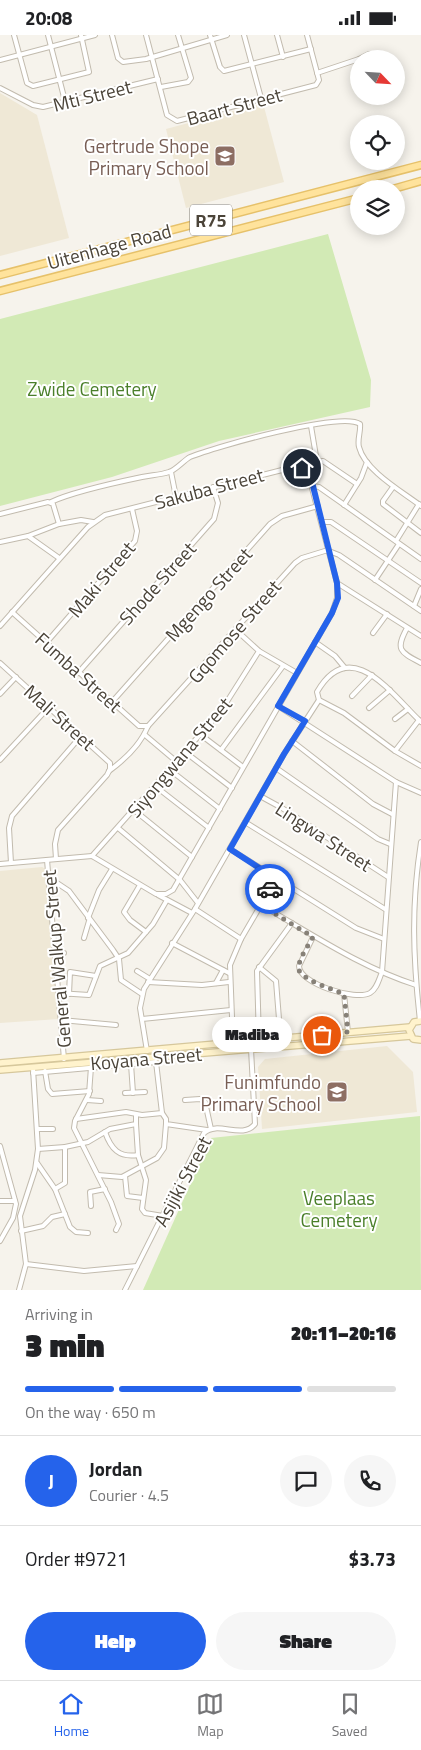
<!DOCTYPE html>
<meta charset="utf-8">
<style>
:root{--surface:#fff;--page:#f6f6f6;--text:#202124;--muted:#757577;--line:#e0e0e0;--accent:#2563eb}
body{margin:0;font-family:"Titillium Web",sans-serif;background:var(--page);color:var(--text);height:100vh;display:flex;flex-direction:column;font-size:19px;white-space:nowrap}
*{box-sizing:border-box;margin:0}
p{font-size:16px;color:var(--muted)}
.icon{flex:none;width:28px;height:28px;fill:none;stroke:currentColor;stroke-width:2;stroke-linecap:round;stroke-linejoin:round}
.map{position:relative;height:1255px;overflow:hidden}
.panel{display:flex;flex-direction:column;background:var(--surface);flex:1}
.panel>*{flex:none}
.needle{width:32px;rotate:115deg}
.buttons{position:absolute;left:350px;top:15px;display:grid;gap:10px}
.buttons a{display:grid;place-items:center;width:55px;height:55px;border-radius:50%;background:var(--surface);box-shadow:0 2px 12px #0003;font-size:25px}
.pin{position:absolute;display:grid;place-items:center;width:42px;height:42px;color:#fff;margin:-21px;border:2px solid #fff;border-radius:50%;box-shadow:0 1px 5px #0007}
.courier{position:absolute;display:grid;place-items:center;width:50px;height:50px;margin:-25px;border:4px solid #2563eb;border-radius:50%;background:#fff;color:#222;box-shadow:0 1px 6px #0007}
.bubble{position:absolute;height:35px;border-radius:18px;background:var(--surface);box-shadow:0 2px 12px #0003;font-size:16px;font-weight:800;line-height:35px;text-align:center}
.head em{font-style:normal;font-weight:800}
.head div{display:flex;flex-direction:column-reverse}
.head{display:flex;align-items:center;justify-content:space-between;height:85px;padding:0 25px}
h1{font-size:32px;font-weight:800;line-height:38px}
.bar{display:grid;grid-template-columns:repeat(4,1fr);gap:8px 5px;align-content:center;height:60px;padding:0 25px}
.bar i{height:6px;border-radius:4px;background:var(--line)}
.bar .active{background:var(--accent)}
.bar p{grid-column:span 4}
.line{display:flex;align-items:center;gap:12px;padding:0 25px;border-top:1px solid var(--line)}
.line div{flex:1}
.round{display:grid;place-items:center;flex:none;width:52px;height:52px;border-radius:26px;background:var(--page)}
.action{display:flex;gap:10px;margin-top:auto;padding:10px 25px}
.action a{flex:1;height:58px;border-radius:30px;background:var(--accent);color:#fff;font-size:20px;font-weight:800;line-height:58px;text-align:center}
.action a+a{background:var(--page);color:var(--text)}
.status{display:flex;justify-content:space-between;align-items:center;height:35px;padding:0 25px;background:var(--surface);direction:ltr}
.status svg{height:14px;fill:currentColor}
.menu{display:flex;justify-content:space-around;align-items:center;height:70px;border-top:1px solid var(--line);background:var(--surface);font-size:14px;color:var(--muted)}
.menu a{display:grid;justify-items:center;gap:2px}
.menu .active{color:var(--accent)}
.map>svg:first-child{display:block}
.education{fill:#efe8d6}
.green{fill:#d2eab5}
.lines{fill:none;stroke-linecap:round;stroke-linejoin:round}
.minor-casing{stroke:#c2bbae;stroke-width:6}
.secondary-casing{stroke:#d6c79b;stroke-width:8}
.primary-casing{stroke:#e6c16a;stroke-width:9}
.minor{stroke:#fff;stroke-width:4}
.secondary{stroke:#fff3cd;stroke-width:5.5}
.primary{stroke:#ffe39c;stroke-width:6}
.done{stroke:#878178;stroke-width:5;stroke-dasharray:0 9}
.route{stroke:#2563eb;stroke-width:6}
.labels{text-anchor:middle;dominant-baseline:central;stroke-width:4;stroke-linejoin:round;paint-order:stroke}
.shield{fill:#fff;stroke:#817c74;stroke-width:1}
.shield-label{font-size:18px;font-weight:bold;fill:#4b4439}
.street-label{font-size:19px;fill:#4b4439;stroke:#fff}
.education-label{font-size:19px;fill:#785e54;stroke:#fff;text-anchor:end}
.park-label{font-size:19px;fill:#4a7f2a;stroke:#fff}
</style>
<div class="status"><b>20:08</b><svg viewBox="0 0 49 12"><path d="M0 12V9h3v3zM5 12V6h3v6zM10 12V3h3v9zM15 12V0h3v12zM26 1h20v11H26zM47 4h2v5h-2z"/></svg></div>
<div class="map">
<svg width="421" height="1255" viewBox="0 0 421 1255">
<rect width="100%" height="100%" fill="#f6f3ec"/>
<g class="education">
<polygon points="0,58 37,80 69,203 0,221"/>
<polygon points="263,68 284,147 186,173 166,94"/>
<polygon points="42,832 46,834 59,984 0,988 0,836"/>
<polygon points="387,1011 413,1037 417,1077 262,1094 258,1032 265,1024"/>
</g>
<g class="green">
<polygon points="328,199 371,345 370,372 219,406 112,442 0,471 0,284"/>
<polygon points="420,1081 421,1255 143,1255 211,1103"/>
</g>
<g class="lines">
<g class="minor-casing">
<g id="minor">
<polyline points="14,0 27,48 33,51 89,37 81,0"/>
<polyline points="48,0 65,66"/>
<polyline points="112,0 118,23 123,27 146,24 227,0"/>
<polyline points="146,0 167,80 177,86 316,50 319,45 307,0"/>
<polyline points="210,0 220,32 224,36 311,14"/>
<polyline points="244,0 261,63"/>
<polyline points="277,0 283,22"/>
<polyline points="359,24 369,19 383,19"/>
<polyline points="0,25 95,0"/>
<polyline points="317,38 359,24"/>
<polyline points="161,52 188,47 191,43 178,0"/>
<polyline points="0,53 33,70 43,72 158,44"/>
<polyline points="311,391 317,427"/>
<polyline points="171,437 176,462"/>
<polyline points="308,438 317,427 323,426 357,449"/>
<polyline points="313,451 319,452 421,524"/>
<polyline points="393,452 383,466 383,469 421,498"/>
<path d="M51 467C72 457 118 447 142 442 151 440 160 440 169 437 176 435 183 426 190 422 214 412 342 376 360 389 361 396 357 405 359 412 365 436 403 457 421 471"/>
<polyline points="344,470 361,443 367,427"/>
<polyline points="0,479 48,467 53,469 59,489 81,485 93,487"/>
<polyline points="322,487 331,487 421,548"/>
<polyline points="28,501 59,489"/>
<polyline points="396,506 419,469"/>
<polyline points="0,507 28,501 59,523"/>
<polyline points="329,516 339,520 421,576"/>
<polyline points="375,545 399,509"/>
<polyline points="337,548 421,601"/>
<polyline points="414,571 421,554"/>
<polyline points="12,577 139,691 148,691"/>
<polyline points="0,591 88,492 105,480 290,433 296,431 308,438 337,548 337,563 332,578 173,855 166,859 156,859 92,821"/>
<path d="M407 593C395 615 400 617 421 628"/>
<polyline points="236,595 259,616 297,638"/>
<polyline points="373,598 387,579"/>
<polyline points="315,607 335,621 345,633"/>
<polyline points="46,608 135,506 137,496 132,474"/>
<polyline points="0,628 110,728 110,734 107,740 58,795 55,809 56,824"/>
<polyline points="78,638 214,484 218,468 213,452"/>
<polyline points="0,659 16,642"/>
<polyline points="352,661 372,640"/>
<polyline points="112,667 270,489 282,481 318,471"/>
<polyline points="278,671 396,747 421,758"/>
<polyline points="369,673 390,655"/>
<polyline points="395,684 408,674"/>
<path d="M421 687C393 661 351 598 317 657L319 665 344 678 395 716 421 731"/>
<polyline points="145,700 177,727"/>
<polyline points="201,700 243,732"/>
<polyline points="292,706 373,769 392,779"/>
<polyline points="221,715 283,631"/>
<polyline points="395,716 419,685"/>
<polyline points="185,717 232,753"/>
<polyline points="0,725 49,672"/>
<polyline points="276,733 378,804 390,809"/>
<polyline points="170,735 220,774"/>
<path d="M109 736C124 725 141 709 148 691L295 528 302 523 328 515"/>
<polyline points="155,751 209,793"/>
<polyline points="260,761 282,773 388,842"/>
<polyline points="134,775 192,822"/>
<polyline points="245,787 385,874"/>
<polyline points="118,793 180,845 198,868"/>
<polyline points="230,814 356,893 384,904"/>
<polyline points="92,821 221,676 259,616"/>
<polyline points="47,825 64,1024"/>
<polyline points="11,828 9,793 12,781 81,701"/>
<polyline points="0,829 92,821"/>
<polyline points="48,842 69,856 113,915 119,924 121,945 142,959"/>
<polyline points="140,850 124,877 130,885 146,897"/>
<polyline points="158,860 192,878"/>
<path d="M261 870C312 899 360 932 416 950"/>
<polyline points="195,874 241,904"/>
<polyline points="88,883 99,855 112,834"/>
<path d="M313 902 299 931C299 949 356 966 370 958 377 954 379 944 382 937L396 747"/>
<polyline points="84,903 89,886"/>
<polyline points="172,908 229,938"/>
<polyline points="55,918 64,918"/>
<polyline points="259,932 276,946 279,984"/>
<polyline points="137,936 150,944"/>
<polyline points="148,947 202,950 229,947"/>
<polyline points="216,948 223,935"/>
<polyline points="58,958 89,960 100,931 128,918 153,889 167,865"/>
<polyline points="69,959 70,937 96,941"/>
<polyline points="344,959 348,997"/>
<polyline points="142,984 231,975"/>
<polyline points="61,985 116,990"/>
<path d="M420 986C413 923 411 870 421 807"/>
<polyline points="259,1006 257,936 292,888"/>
<polyline points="233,1008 230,930 241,904 276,844"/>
<polyline points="147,1016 140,973 144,954 195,874 284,719 319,665"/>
<polyline points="131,1029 133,1058"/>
<polyline points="91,1032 89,1059 75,1086 74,1093 111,1167 119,1189 116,1195"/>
<polyline points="45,1036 48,1054 52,1059 90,1056"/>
<polyline points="33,1038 156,1027 162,1078"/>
<polyline points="125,1058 145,1057"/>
<polyline points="87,1065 101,1066"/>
<polyline points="185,1065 200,1064 205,1067 211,1094"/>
<polyline points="76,1084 126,1077 142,1080 162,1078 166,1084 166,1089 207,1095"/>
<polyline points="136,1089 138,1120 146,1145 142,1174 145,1178 163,1181"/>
<polyline points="38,1094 53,1094"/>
<path d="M105 1097C111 1114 119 1123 138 1120"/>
<polyline points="0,1111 16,1169 13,1183 0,1206"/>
<polyline points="38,1114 65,1112"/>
<polyline points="37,1128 55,1154 70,1192 76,1197 88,1198"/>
<polyline points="98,1140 122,1142 157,1123 164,1113 166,1089"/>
<polyline points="125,1141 127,1161 143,1163"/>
<polyline points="55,1154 65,1148 65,1112 88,1107 110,1094 136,1089 136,1080"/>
<polyline points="0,1166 15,1166"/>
<polyline points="91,1171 90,1157 105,1154"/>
<polyline points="21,1196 43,1191 52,1182 65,1179"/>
<polyline points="26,1229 84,1236 137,1231"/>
<polyline points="19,1255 26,1229 20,1181 35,1135 38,1114 33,1034"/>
<path d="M125 1255 204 1098C218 1085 242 1105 255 1089L251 1014"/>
</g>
</g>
<g class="secondary-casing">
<g id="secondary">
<polyline points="421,986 414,987 409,995 413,1004 421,1005"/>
<polyline points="0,1028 410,992"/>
<polyline points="0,1035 411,1001"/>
</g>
</g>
<g class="primary-casing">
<g id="primary">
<polyline points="393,154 421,146"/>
<polyline points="0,240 421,130"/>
<polyline points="0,256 359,163"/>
</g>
</g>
<use href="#minor" class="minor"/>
<use href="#secondary" class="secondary"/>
<use href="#primary" class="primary"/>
</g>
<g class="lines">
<path class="done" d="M270 854 261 870 313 902C309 910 297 925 299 935 302 945 335 955 344 959L348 997 322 1000"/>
<polyline class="route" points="270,854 276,844 230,814 284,719 305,686 278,671 332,578 338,563 337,548 313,451 308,438 302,433"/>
</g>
<defs>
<g id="school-square" transform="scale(1.125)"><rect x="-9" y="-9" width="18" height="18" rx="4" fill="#8d6e63" stroke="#fff"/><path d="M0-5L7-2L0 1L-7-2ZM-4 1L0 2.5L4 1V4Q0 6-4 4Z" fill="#fff"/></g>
</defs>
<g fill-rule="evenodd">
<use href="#school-square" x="225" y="121"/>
<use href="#school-square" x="337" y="1057"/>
</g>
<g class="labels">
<rect class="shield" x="190" y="169.5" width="42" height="31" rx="4"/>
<g class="shield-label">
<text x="211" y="185">R75</text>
</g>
<g class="street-label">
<text transform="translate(92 60) rotate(-14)">Mti Street</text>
<text transform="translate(234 71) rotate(-15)">Baart Street</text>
<text transform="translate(109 211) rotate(-15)">Uitenhage Road</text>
<text transform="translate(209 453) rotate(-15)">Sakuba Street</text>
<text transform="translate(101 544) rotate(-50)">Maki Street</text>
<text transform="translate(157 548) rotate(-48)">Shode Street</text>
<text transform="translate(208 559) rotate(-48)">Mgengo Street</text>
<text transform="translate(234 596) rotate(-49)">Gqomose Street</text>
<text transform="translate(79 637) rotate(42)">Fumba Street</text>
<text transform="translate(60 682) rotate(42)">Mali Street</text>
<text transform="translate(179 722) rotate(-50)">Siyongwana Street</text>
<text transform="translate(324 801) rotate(33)">Lingwa Street</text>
<text transform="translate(56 924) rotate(-95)">General Walkup Street</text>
<text transform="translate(146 1023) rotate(-5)">Koyana Street</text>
<text transform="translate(182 1146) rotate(-62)">Asijiki Street</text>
</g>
<g class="education-label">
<text x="209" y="110">Gertrude Shope<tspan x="209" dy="22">Primary School</tspan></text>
<text x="321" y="1046">Funimfundo<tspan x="321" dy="22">Primary School</tspan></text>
</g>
<g class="park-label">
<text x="92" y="353">Zwide Cemetery</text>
<text x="339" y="1162">Veeplaas<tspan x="339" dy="22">Cemetery</tspan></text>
</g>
</g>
</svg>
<div class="buttons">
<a><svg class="needle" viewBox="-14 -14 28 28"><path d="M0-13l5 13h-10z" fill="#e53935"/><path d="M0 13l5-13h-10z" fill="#757577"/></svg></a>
<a><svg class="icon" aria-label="locate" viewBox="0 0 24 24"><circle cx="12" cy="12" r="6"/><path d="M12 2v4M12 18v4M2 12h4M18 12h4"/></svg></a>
<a><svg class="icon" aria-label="layers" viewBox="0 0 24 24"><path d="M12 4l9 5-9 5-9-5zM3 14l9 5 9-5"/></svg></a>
</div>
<div class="pin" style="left:322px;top:1000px;background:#ea580c"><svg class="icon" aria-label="bag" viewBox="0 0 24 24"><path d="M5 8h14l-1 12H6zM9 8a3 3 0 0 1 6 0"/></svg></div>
<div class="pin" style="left:302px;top:433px;background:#1f2937"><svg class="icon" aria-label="home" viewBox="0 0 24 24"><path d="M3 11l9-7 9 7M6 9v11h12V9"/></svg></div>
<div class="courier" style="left:270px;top:854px"><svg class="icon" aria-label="car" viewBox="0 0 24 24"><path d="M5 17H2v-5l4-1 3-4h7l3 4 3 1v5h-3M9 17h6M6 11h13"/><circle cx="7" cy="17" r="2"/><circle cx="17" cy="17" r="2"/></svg></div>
<div class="bubble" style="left:212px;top:982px;width:80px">Madiba</div>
</div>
<section class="panel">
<div class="head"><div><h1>3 min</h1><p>Arriving in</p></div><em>20:11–20:16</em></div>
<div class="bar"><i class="active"></i><i class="active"></i><i class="active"></i><i></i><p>On the way · 650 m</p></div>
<div class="line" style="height:90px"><b class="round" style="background:var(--accent);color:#fff">J</b><div><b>Jordan</b><p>Courier · 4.5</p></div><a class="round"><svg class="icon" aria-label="chat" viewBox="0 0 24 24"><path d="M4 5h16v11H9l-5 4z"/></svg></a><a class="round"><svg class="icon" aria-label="phone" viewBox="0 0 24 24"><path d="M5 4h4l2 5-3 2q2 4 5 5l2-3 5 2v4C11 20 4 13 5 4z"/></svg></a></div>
<div class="line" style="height:65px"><div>Order #9721</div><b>$3.73</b></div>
<div class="action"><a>Help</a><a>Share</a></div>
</section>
<nav class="menu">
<a class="active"><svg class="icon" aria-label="home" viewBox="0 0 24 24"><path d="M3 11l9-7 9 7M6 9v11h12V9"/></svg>Home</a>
<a><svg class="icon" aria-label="map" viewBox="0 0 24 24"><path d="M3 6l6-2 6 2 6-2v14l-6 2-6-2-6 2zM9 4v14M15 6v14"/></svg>Map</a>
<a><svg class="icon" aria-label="saved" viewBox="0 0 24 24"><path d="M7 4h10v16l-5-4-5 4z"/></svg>Saved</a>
</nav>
